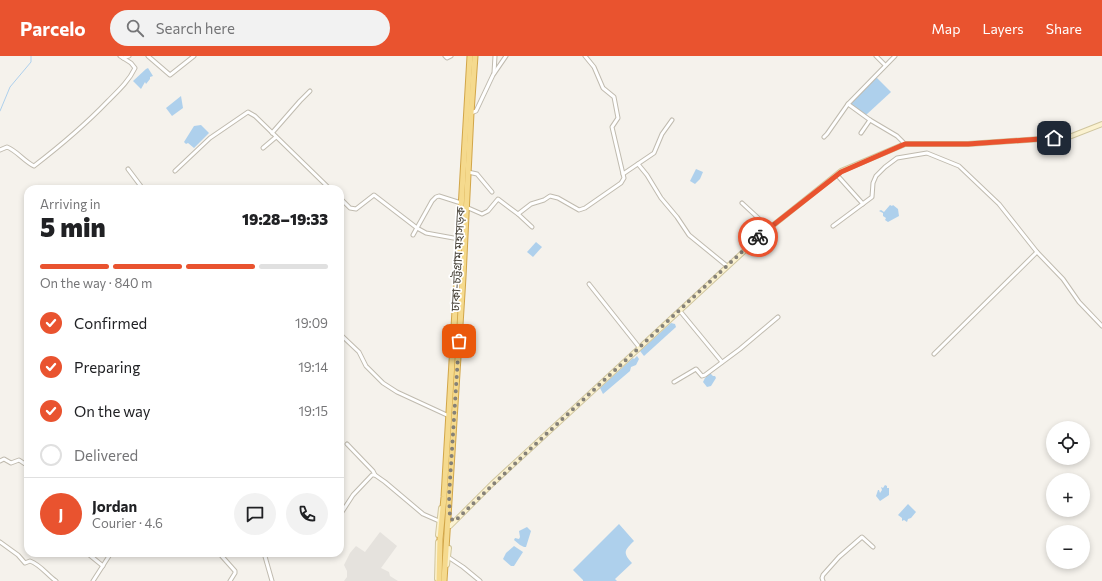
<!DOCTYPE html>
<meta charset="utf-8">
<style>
:root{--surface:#fff;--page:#f2f2f2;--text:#202124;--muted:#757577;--line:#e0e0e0;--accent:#e9532f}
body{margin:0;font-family:Commissioner,"Noto Sans Bengali",sans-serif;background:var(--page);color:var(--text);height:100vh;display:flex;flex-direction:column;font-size:15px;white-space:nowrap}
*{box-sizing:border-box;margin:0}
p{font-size:13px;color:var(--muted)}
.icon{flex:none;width:22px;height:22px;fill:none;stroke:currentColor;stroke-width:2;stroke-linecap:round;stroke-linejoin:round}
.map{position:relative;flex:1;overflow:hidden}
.sheet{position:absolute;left:24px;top:129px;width:320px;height:372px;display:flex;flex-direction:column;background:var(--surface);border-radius:12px;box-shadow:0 2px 6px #0003}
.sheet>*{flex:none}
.buttons{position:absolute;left:1046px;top:365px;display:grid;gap:8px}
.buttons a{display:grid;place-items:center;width:44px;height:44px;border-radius:50%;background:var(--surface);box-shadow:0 2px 6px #0003;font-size:20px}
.pin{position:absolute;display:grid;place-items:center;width:34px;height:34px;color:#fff;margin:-17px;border-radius:8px;box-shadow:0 2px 6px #0006}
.courier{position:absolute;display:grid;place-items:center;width:40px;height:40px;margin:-20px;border:3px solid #e9532f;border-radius:50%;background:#fff;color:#222;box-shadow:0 1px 5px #0007}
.head em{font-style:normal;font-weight:800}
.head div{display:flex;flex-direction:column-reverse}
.head{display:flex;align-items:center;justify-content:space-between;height:68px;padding:0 16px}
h1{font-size:26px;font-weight:800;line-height:30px}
.bar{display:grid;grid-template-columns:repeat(4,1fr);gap:6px 4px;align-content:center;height:48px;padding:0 16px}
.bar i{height:5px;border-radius:3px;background:var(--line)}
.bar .active{background:var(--accent)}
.bar p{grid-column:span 4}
.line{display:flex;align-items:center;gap:10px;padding:0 16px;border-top:1px solid var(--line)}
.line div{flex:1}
.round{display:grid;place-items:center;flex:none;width:42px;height:42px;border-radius:21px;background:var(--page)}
ol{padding:0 16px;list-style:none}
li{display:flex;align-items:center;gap:12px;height:44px}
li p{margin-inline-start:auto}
li .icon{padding:4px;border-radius:50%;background:var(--accent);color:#fff;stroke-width:4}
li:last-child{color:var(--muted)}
li i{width:22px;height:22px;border:2px solid var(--line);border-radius:50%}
header{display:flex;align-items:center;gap:24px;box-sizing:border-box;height:56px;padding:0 20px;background:var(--accent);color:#fff}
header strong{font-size:19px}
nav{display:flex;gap:22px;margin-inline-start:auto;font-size:14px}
.search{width:280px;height:36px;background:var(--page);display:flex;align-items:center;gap:10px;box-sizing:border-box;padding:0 14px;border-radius:22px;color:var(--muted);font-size:15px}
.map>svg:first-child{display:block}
.industrial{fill:#e5e2dd}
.water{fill:#aed0ec}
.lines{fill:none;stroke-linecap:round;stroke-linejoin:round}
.stream{stroke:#aed0ec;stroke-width:1}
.minor-casing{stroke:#c0bbaf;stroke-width:5}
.secondary-casing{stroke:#d0c69f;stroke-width:6}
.trunk-casing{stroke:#d2a649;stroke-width:7}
.minor{stroke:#fff;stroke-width:3}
.secondary{stroke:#fbf2d0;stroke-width:4}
.trunk{stroke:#f5da8e;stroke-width:5}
.done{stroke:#858178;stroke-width:4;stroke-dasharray:0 7.2}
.route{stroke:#e9532f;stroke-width:5}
.labels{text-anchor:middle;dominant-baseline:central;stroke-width:3.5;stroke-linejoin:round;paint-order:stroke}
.street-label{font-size:12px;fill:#49443a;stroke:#fff}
</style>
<header>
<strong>Parcelo</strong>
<div class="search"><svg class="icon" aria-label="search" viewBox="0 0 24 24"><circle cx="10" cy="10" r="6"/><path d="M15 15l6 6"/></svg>Search here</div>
<nav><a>Map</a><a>Layers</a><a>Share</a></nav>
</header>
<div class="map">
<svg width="1102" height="525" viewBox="0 0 1102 525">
<rect width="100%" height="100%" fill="#f5f2ec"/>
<polygon class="industrial" points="380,476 397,490 381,512 389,516 390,520 398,525 344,525 347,521 347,515 344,509 350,497 356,490 365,496"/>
<g class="water">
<polygon points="148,12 153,20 150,21 150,23 146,28 145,26 141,33 133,25 146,13"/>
<polygon points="875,20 891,36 866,59 849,49"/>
<polygon points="181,40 183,52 172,60 166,52"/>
<polygon points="201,69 209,77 194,92 188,87 186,88 184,86 194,70"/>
<polygon points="696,113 703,116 700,123 695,128 690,125"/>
<polygon points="890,149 892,150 893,149 898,153 899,160 888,166 885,164 886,162 883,160 883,157 879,155 881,154 884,156"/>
<polygon points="536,186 542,191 533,201 527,196"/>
<polygon points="671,267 675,268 676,271 644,300 640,295"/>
<polygon points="637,300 639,303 636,309 631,311 630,315 603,338 600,332 633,302 634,303"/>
<polygon points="710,317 713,320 715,320 716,322 711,330 707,331 703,326 705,322"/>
<polygon points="885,429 887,430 887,432 889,432 889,439 880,445 876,440 878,434 879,434 880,437 882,434 881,431 883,432"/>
<polygon points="908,448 916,456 911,462 908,463 907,466 904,464 902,465 902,462 898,459"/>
<path d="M619 468 634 485C625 494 622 496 632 507L615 523 617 525H583V524L573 514Z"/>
<polygon points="527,471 531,475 526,491 524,491 520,489 514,484 515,482 519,483 520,481 519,475"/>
<polygon points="514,490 523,496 514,510 511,510 503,503 506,497"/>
</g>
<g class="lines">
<polyline class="stream" points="0,55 10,31 31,6 31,0"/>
<g class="minor-casing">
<g id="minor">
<polyline points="148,0 170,19 194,0"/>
<polyline points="445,0 447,2 451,0"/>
<polyline points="876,0 885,9"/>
<polyline points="123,2 129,0"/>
<polyline points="494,17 495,0"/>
<polyline points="848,48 870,64 861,77"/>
<polyline points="471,57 476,55 493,19 506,0"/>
<polyline points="870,64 897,80 905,88"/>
<polyline points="272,77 300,45 310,35"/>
<polyline points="824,81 827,78 848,48 895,0"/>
<polyline points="263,92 276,81"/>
<path d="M0 94 7 91C17 95 24 105 34 110 60 90 85 69 108 45 118 35 129 25 135 12L131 7 120 0"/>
<polyline points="638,108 647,119 661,142 677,161 689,179 727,210"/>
<polyline points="128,113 143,133"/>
<polyline points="175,115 210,82 248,56 255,60 330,133"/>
<polyline points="468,116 477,118 492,136"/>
<polyline points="623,118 654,97 662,78 672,64"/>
<polyline points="837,119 863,148"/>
<polyline points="340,142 350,152 356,153 374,139 417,172 426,177 459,183"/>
<polyline points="742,147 769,172"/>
<polyline points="466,151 482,158 488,155 498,143 518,158 531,148 544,144 550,140 558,142 579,154 585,152 621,127 624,122 623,118 612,71 618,62 614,41 603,32 594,11 585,0"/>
<polyline points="518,158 532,171"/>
<polyline points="833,170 872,141 873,127 876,120 885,111 897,102 927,97 959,110 999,148 1037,196 1063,223 1079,246 1102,270"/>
<polyline points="413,179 432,145 436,141 439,140 461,147"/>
<polyline points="589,228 639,291"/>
<polyline points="680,255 722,306"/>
<polyline points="340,278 359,296 366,310 383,327 397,336 449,360"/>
<polyline points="934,298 1037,196"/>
<polyline points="674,326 696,313 702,320 705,319 740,293 778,261"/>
<polyline points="347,388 373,415 375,419"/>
<polyline points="0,405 4,403 11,407 19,404 25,408 28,406"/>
<polyline points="340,459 353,439 372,419 375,419 385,426 423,458 439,465"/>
<path d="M0 486 18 499 25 507 30 505C41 509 47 519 56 525"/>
<polyline points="87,497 103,510"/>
<polyline points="125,497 129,498 131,497"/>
<polyline points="219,497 235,515 235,517 230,525"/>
<polyline points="264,497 272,525"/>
<polyline points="448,501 463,511 480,525"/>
<polyline points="93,525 111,497"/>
<polyline points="823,525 822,522 823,519 839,501 862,481 873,491"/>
</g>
</g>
<g class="secondary-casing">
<g id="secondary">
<polyline points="450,470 492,428 766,175 841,115 905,88 968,88 1069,81 1102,68"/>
<polyline points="438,479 441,452"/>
<polyline points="447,509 449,492"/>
<polyline points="437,523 438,486"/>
</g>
</g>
<g class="trunk-casing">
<g id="trunk">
<polyline points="439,525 440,483 444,441 470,0"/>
<polyline points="444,525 463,221 471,57 475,0"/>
</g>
</g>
<use href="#minor" class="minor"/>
<use href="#secondary" class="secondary"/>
<use href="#trunk" class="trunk"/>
</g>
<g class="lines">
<polyline class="done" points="459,285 449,440 450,462 454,465 456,464 526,397 758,181"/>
<polyline class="route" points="758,181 841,116 905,88 968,88 1054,82"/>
</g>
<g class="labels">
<g class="street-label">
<text transform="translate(457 203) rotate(-87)">ঢাকা-চট্টগ্রাম মহাসড়ক</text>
</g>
</g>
</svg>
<div class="buttons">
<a><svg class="icon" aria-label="locate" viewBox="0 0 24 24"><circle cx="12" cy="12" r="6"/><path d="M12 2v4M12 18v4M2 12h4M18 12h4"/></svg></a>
<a>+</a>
<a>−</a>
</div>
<div class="pin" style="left:459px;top:285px;background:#ea580c"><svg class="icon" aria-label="bag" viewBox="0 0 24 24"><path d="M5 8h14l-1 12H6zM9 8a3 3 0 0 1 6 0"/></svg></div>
<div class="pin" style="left:1054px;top:82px;background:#1f2937"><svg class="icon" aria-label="home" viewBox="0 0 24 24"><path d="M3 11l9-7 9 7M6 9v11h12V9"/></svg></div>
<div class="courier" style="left:758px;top:181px"><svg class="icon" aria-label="bike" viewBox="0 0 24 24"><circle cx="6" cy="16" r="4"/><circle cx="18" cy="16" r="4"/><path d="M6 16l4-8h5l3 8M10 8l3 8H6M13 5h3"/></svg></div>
<section class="sheet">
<div class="head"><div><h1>5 min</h1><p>Arriving in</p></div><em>19:28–19:33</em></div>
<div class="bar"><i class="active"></i><i class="active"></i><i class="active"></i><i></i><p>On the way · 840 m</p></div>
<ol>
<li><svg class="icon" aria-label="check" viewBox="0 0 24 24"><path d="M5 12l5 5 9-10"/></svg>Confirmed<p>19:09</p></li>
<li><svg class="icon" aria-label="check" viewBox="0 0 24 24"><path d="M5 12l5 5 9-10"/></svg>Preparing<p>19:14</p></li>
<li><svg class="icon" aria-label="check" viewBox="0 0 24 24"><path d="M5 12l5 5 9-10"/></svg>On the way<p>19:15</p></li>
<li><i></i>Delivered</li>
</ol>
<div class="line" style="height:72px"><b class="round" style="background:var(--accent);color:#fff">J</b><div><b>Jordan</b><p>Courier · 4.6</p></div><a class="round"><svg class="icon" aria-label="chat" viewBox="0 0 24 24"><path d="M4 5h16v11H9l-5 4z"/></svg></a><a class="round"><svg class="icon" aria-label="phone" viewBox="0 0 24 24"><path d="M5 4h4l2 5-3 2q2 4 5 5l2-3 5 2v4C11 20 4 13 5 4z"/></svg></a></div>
</section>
</div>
